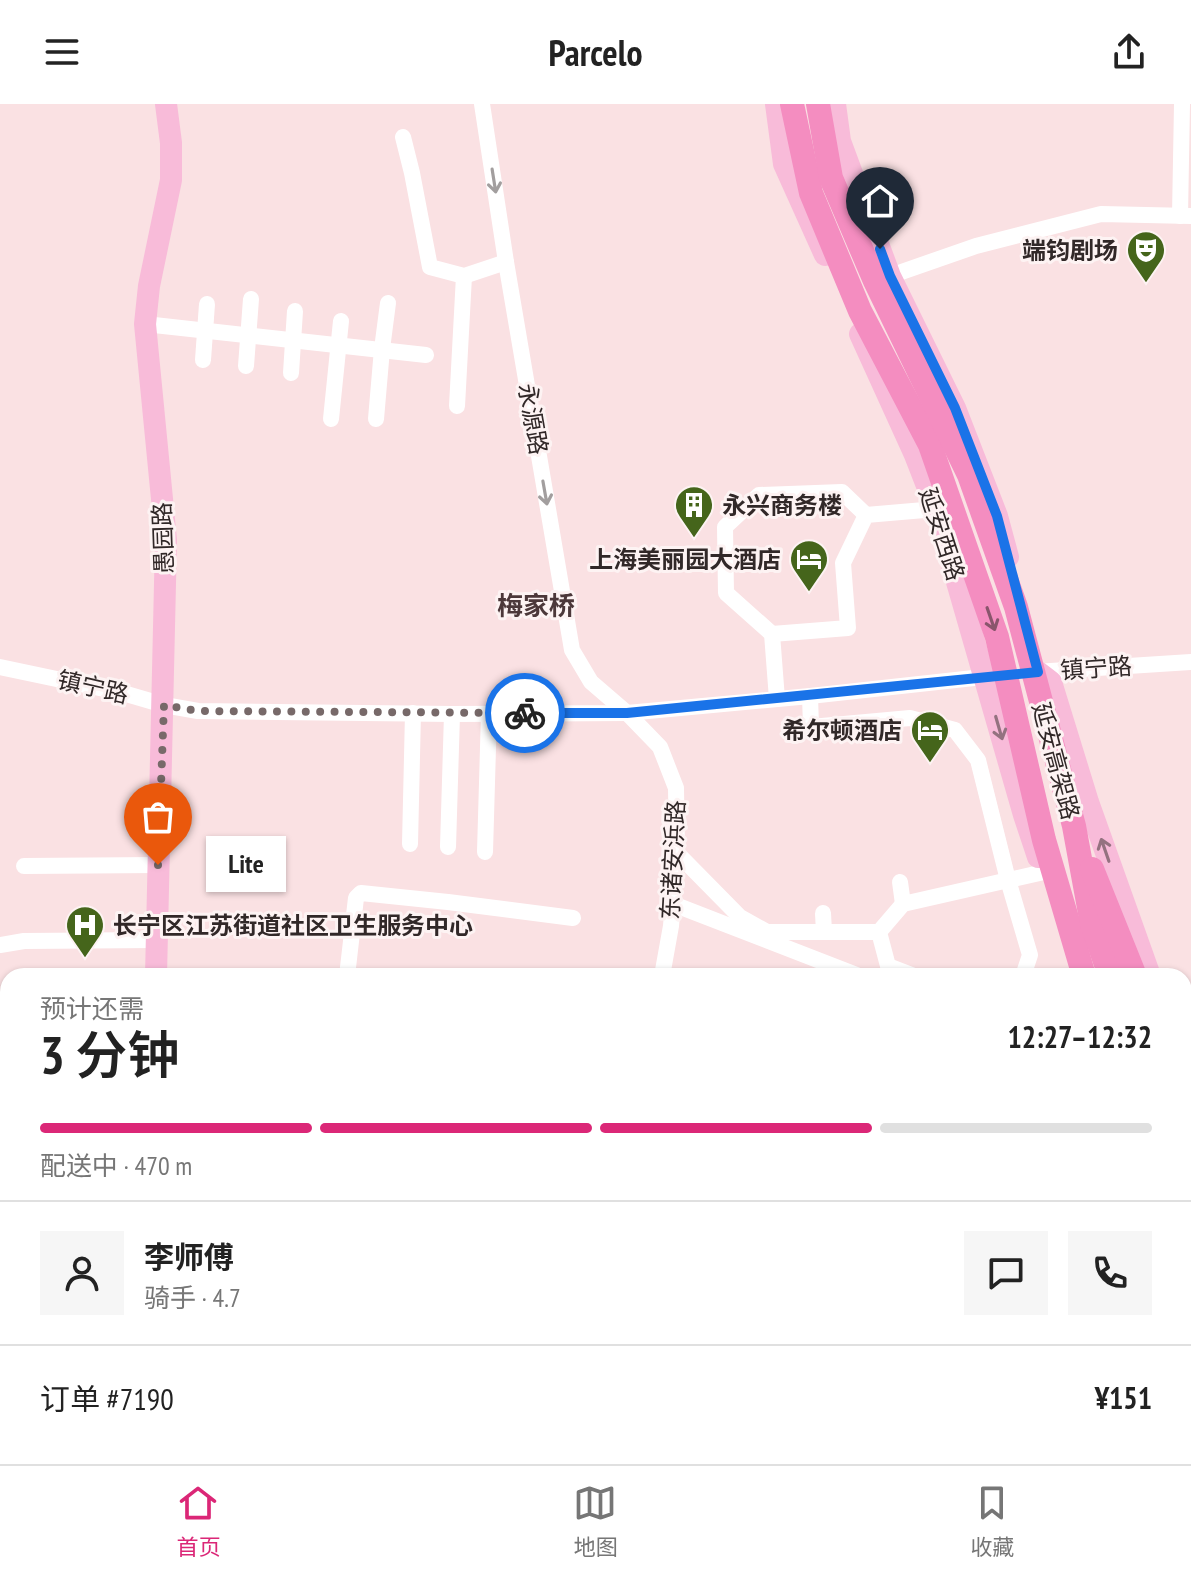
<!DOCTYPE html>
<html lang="zh">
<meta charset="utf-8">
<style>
:root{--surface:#fff;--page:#f6f6f6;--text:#222;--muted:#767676;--line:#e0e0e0;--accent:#db2777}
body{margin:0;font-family:"PT Sans Narrow","Noto Sans SC",sans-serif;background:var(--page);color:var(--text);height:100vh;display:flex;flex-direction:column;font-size:30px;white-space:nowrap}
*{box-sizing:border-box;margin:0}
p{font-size:26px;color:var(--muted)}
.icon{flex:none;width:44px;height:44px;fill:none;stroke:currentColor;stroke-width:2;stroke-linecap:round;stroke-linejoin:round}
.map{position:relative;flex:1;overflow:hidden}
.sheet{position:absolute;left:0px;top:864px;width:1192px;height:496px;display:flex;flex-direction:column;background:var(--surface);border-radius:24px 24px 0 0;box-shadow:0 2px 6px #0004}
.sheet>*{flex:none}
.pin{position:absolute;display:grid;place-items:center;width:68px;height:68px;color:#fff;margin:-82px -34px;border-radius:50% 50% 50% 0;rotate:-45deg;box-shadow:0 0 8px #0007}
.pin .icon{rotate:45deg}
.courier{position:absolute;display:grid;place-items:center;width:80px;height:80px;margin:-40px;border:6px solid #1a73e8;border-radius:50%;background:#fff;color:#222;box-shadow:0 2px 10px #0007}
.bubble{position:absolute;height:56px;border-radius:0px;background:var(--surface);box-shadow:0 2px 6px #0004;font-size:26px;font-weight:600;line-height:56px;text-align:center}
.summary em{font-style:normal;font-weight:600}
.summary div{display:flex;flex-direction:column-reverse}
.summary{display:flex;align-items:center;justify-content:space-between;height:136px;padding:0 40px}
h1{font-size:52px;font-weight:600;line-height:60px}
.bar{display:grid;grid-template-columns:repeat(4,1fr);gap:12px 8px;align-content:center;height:96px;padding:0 40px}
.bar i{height:10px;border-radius:6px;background:var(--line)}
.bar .current{background:var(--accent)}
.bar p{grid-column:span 4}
.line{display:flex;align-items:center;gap:20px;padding:0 40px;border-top:2px solid var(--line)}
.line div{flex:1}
.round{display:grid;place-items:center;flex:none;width:84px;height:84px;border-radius:0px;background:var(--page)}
header{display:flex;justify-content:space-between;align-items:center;height:104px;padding:0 40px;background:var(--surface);font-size:36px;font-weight:600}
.tab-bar{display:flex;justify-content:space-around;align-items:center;height:112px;border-top:2px solid var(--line);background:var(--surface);font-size:22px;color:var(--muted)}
.tab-bar a{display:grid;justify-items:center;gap:4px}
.tab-bar .current{color:var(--accent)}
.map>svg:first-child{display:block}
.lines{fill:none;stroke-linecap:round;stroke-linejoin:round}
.minor{stroke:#fff;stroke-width:16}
.major{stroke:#f8bbd9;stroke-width:22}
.highway{stroke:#f48dc0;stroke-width:24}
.oneway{stroke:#a29e9e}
.oneway2{stroke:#89556c}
.oneway3{stroke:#947280}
.done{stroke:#776969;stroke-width:8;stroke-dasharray:0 14.4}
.route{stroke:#1a73e8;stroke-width:10}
.labels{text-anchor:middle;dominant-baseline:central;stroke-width:6;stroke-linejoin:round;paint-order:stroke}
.poi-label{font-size:24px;font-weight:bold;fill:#312828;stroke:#fdf3f3;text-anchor:end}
.street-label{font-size:24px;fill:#312828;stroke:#fdf3f3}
.neighbourhood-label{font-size:26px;font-weight:bold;fill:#4c383a;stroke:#fdf3f3}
</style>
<header><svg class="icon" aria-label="menu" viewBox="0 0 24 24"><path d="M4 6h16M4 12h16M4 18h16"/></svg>Parcelo<svg class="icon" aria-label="share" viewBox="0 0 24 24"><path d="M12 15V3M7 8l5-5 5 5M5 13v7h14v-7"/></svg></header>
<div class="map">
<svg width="1191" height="1360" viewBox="0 0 1191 1360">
<rect width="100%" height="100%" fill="#fae1e3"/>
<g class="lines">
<g class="minor">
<polyline points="482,0 506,158 572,546 591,578 627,609 660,643 676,684 677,749 671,822 662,872"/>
<polyline points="403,33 412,69 430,163 464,172 506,158"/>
<polyline points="1180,112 1182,0"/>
<polyline points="890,172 976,142 1101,110 1191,112"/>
<polyline points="145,220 426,251"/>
<polyline points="203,256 207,200"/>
<polyline points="246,262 251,195"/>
<polyline points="291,269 295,207"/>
<polyline points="457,302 464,172"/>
<polyline points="331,315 341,217"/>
<polyline points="376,315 382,245 388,199"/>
<polyline points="772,530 848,524 843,459 866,411 936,405"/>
<polyline points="0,563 123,589 164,601 198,607 452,610 627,609 810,592 992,572"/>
<polyline points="1035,568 1191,558"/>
<polyline points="810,592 811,623 910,614 955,626 978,656 1008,776 1030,851 1023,872"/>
<polyline points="777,595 772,530 726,489 725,423 759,391 842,388 866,411"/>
<polyline points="410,740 413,609"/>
<polyline points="448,743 452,610"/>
<polyline points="485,748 489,609"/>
<polyline points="677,749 740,813 767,828 879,828 903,800 1044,768"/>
<polyline points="24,762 158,761"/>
<polyline points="900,778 903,800"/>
<polyline points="673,800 859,872"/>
<polyline points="823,809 824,828"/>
<polyline points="879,828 888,862 914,872"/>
<polyline points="0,841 24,837 156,836"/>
<polyline points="347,872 356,794 361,789 448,798 573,814"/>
<polyline points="0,1111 8,1111"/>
<polyline points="0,1224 8,1223"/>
<polyline points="1184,1315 1191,1312"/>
<polyline points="530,1360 530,1352"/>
<polyline points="1079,1360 1098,1352"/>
</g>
<g class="major">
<polyline points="776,0 784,60 825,151"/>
<polyline points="835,0 840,37 890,172 955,304 997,412 1008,453"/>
<polyline points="860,230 915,351 936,405 1024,711 1038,753"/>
<polyline points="1038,568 1051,578 1088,698 1150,872"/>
<polyline points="156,872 166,436 145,220 149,182 171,76 171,39 166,0"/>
<polyline points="1184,956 1191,973"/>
<polyline points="1184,1033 1191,1048"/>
<polyline points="1184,1169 1191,1184"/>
<polyline points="143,1360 143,1352"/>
</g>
<g class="highway">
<polyline points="792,0 811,89 860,207 930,341 997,533 1044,736 1084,872"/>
<polyline points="818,0 831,74 875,177 969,371 1016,503 1074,722 1092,820 1110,872"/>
<polyline points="1092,765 1135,872"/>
<polyline points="1184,997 1191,1015"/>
<polyline points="1184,1072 1191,1088"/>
<polyline points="1184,1134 1191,1149"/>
<polyline points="1184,1204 1191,1219"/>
</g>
</g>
<defs><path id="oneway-shaft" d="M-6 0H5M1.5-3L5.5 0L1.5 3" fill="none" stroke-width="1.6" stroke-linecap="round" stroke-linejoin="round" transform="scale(2)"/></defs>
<g class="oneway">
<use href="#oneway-shaft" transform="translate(494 77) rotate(81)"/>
<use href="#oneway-shaft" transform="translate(545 389) rotate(80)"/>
</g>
<use class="oneway2" href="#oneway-shaft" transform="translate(991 515) rotate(71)"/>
<g class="oneway3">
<use href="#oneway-shaft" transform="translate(999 624) rotate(74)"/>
<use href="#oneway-shaft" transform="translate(1105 746) rotate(-109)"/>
</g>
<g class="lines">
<polyline class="done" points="158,761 164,601 198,607 525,609"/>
<polyline class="route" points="525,609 627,609 1038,568 997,412 955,304 890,172 880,145"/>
</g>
<defs>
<g id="theatre-pin" transform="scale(2)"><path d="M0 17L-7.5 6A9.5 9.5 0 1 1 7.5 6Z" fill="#45651b" stroke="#fdf3f3"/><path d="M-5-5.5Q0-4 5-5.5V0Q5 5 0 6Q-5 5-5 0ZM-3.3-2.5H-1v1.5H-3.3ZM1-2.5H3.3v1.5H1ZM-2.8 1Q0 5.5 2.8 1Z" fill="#fff"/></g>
<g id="building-pin" transform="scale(2)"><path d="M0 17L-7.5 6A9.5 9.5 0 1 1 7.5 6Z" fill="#45651b" stroke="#fdf3f3"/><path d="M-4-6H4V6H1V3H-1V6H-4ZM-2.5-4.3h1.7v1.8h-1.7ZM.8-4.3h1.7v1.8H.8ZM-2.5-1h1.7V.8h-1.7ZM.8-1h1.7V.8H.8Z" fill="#fff"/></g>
<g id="hotel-pin" transform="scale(2)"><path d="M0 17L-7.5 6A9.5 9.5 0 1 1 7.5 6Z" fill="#45651b" stroke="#fdf3f3"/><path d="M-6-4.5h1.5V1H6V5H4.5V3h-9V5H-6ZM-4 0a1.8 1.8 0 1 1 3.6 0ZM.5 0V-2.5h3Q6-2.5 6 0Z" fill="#fff"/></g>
<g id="hospital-pin" transform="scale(2)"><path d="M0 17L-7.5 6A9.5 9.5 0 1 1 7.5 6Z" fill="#45651b" stroke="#fdf3f3"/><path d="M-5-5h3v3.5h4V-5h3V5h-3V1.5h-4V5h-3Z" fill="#fff"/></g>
</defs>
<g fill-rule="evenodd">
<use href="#theatre-pin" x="1146" y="146"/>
<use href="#building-pin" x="694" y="401"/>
<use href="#hotel-pin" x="809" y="455"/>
<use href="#hotel-pin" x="930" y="626"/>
<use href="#hospital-pin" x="85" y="821"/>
</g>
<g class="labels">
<g class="poi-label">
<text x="1118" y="146">端钧剧场</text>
<text x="722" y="401" text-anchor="start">永兴商务楼</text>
<text x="781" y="455">上海美丽园大酒店</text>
<text x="902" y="626">希尔顿酒店</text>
<text x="113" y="821" text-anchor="start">长宁区江苏街道社区卫生服务中心</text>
</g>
<g class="street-label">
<text transform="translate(533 315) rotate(80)">永源路</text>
<text transform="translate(942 430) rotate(72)">延安西路</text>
<text transform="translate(163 434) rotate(-92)">愚园路</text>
<text transform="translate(1096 564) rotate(-4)">镇宁路</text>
<text transform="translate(93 583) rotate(13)">镇宁路</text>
<text transform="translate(1056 657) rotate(75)">延安高架路</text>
<text transform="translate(673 756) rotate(-87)">东诸安浜路</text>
</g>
<g class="neighbourhood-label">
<text x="536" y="501">梅家桥</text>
</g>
</g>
</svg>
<div class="pin" style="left:158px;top:761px;background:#ea580c"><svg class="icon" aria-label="bag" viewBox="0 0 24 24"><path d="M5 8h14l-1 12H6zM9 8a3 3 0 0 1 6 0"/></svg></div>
<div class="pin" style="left:880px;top:145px;background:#1f2937"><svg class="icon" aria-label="home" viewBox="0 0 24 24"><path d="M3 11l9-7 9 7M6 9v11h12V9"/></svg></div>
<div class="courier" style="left:525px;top:609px"><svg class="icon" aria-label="bike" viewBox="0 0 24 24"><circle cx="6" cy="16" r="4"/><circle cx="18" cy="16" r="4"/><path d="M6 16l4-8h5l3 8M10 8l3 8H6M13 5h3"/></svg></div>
<div class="bubble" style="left:206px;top:732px;width:80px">Lite</div>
<section class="sheet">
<div class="summary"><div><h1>3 分钟</h1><p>预计还需</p></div><em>12:27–12:32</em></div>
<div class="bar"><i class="current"></i><i class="current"></i><i class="current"></i><i></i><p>配送中 · 470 m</p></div>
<div class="line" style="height:144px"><a class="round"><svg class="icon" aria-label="person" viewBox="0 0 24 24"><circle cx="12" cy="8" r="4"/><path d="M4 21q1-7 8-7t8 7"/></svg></a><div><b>李师傅</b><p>骑手 · 4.7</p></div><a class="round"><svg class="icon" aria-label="chat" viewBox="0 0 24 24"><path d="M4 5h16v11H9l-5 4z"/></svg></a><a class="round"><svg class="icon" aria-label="phone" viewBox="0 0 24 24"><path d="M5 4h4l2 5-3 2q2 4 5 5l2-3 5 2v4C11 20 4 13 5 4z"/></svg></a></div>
<div class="line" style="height:104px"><div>订单 #7190</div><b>¥151</b></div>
</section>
</div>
<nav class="tab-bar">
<a class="current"><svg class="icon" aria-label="home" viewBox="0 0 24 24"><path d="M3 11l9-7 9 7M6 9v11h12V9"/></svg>首页</a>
<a><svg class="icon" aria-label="map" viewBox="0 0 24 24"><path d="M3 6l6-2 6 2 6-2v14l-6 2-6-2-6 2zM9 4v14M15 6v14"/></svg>地图</a>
<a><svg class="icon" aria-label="saved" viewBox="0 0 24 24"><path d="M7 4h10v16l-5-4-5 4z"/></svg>收藏</a>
</nav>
